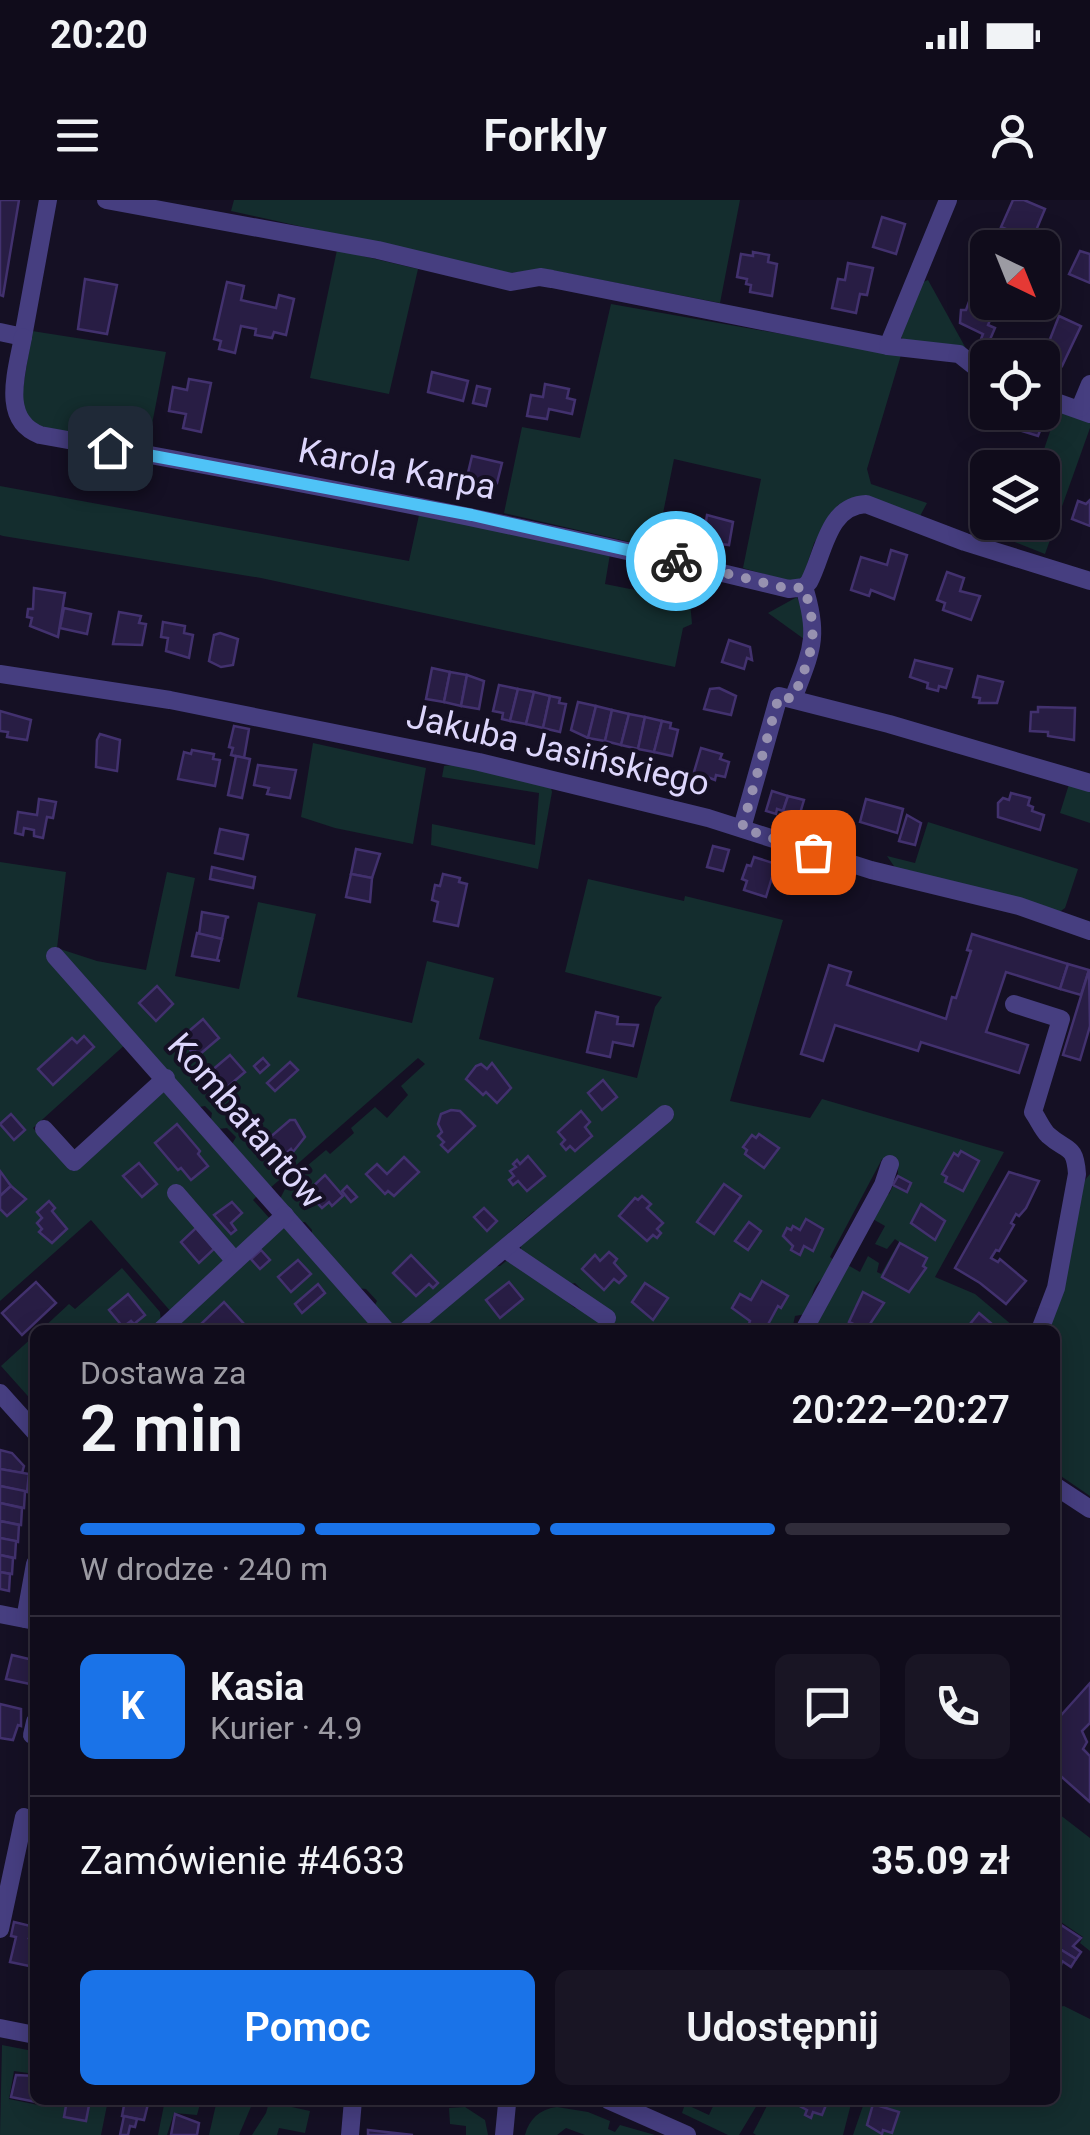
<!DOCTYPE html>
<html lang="pl">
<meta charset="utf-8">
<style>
:root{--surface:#100c1b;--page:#191524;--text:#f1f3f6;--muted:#9c9ba3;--line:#302c3a;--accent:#1a73e8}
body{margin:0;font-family:Roboto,sans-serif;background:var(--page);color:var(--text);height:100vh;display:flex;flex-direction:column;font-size:38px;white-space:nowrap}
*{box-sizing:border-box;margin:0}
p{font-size:32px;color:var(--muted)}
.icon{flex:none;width:55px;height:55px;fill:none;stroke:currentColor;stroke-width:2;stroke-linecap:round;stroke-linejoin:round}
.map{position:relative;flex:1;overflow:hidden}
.sheet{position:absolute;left:30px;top:1125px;width:1030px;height:780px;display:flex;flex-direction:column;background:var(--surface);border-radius:15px;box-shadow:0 5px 25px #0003,0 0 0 2px var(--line)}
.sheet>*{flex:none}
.needle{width:65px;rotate:137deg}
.tools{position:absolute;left:970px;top:30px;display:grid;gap:20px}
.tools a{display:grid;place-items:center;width:90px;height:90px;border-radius:15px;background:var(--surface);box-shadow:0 5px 25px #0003,0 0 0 2px var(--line);font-size:50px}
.pin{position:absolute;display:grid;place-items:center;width:85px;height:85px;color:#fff;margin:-42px;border-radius:20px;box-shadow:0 5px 15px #0006}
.courier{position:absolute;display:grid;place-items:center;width:100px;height:100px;margin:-50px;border:8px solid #4fc3f7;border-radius:50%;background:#fff;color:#222;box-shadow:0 2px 12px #0007}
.headline em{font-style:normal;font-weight:600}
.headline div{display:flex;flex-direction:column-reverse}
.headline{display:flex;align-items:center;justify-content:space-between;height:170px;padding:0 50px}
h1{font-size:65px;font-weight:600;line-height:75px}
.bar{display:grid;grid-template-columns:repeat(4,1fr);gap:15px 10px;align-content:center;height:120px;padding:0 50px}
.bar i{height:12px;border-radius:8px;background:var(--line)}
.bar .active{background:var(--accent)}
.bar p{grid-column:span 4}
.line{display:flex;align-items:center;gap:25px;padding:0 50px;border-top:2px solid var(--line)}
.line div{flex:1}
.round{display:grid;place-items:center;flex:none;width:105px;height:105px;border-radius:15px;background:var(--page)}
.primary-button{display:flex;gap:20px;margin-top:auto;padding:20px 50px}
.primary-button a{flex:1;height:115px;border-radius:15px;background:var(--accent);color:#fff;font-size:40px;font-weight:600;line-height:115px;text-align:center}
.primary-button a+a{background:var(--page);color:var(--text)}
.status{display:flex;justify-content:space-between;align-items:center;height:70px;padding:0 50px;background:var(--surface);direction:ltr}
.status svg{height:28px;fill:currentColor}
header{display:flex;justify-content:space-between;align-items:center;height:130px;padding:0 50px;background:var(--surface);font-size:45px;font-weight:600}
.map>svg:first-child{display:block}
.green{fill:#142d2e}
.building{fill:#281d44;stroke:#42316e;stroke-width:2.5}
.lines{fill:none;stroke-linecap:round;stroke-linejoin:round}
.minor{stroke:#463e80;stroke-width:18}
.done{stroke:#9791b0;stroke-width:10;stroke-dasharray:0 18}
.route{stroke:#4fc3f7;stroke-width:12}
.labels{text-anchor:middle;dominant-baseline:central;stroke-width:8;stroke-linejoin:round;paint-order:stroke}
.street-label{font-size:35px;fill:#ddd6fc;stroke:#151024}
</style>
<div class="status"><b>20:20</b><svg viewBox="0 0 49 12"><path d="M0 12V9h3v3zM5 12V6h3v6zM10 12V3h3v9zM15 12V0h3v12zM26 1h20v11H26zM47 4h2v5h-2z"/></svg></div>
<header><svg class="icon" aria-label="menu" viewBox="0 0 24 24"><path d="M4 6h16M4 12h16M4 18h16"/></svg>Forkly<svg class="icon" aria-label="person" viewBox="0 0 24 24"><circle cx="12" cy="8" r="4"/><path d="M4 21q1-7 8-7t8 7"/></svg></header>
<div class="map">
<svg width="1090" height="1935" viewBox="0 0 1090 1935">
<rect width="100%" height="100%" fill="#151024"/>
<g class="green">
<polygon points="234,0 740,0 720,103 545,69 510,73 231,11"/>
<polygon points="337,50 418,69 389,194 310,178"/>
<polygon points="928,80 969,154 908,144 899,135 919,84"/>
<polygon points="611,104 901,155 867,269 871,284 927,303 919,318 867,298 838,305 814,343 804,374 796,383 743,368 761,279 674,259 656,348 504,313 522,227 580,238"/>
<polygon points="32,131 166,152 147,250 43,229 29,223 20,208"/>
<polygon points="1058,208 1090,221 1090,228 1045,354 1012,341 1018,323 1042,322 1042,268 1038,267"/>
<polygon points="0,286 409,361 419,315 610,354 605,384 690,401 692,424 683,428 675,467 261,378 3,336 0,335"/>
<polygon points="797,397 803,412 804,439 768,413"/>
<polygon points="313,543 426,568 413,644 335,628 301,617"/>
<polygon points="460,564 550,584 552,592 538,669 431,645 432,624 535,645 539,593 442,577 444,566"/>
<polygon points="1070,581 1090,587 1090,623 1060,613"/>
<polygon points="928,622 1078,669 1065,708 1058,713 896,669 887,656 915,663"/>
<path d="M0 662 66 672 57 748 97 761 146 770 167 672 195 678 175 776 239 789 258 702 316 714 297 797 412 823 427 761 494 778 479 839 637 878 655 807 662 797 565 772 588 679 684 701 685 696 783 720 730 901 810 918 822 899 1004 952 935 1077 975 1094 1018 1130H807L846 1064 860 1072 868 1056 879 1063 877 1072 881 1074 899 1042 895 1039 887 1049 875 1044 885 1026 871 1018 884 994H889L898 976V967L882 959 830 1057 835 1061 826 1077C810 1084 814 1099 806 1114L795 1116 792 1130H415L490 1067 500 1066 510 1058 565 1095 566 1101 575 1108 581 1107 583 1091 575 1083 567 1085 521 1053V1042L674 914 665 907 537 1013 534 1011 401 1127 390 1126 374 1107 377 1101 366 1089 357 1088 312 1038V1030L305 1022 298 1023 280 999 289 981 326 950 330 954 354 933 351 928 375 907 387 918 408 895 401 886 425 864 418 858 269 989 231 946 236 937 227 928 218 929 211 919 212 913 205 906 199 907 79 775 128 842 33 928 72 971 163 888 259 994 253 1000 272 1021 172 1113 91 1020 0 1101Z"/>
<polygon points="1090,974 1090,1296 1055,1272 1055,1130 1050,1130 1081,985"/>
<polygon points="288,1025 380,1130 172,1130 281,1026"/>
<polygon points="122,1068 160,1112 161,1123 154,1130 41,1130 69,1104 75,1109"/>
<polygon points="35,1135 35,1204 1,1166"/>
<polygon points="1055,1611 1090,1638 1090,1751 1080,1743 1083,1737 1055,1718"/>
<polygon points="1064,1806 1090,1819 1090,1935 853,1935 865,1900 1055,1900 1055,1808"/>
<polygon points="2,1845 33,1851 28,1873 14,1871 9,1899 38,1905 40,1900 108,1900 101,1935 0,1935"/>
<polygon points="165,1900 201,1900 197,1915 174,1913 167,1935 158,1935"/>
<polygon points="217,1900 253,1902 239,1935 209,1935"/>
<polygon points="716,1900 760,1900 739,1935 728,1935 682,1913 685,1904 709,1915"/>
<polygon points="770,1900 852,1900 843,1935 756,1935 753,1933"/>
<polygon points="269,1902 310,1911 305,1933 279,1928 277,1935 252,1935 266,1913"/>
<polygon points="465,1907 485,1920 488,1935 466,1935 466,1926 450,1924 449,1908"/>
<path d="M557 1907 588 1912 610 1921 608 1929 615 1932 620 1925 655 1935H585L566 1928 557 1935H525C529 1919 540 1909 557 1907Z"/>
</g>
<g class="building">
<polygon points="0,0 19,0 3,96 0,95"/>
<polygon points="1013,0 1024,0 1045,9 1032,40 1001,27"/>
<polygon points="882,17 905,24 896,54 873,47"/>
<polygon points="1080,51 1090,54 1090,83 1069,74"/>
<polygon points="753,52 769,55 768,62 777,64 772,96 750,92 751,85 746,84 747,79 737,77 741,54 753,56"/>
<polygon points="848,63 873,68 867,95 860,94 856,113 832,108 838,79 845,80"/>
<polygon points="85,79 117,85 107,134 78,129"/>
<polygon points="227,82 244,86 241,100 276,108 279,95 294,99 286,135 274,132 272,138 255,135 256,129 241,126 235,153 219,149 221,141 214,139"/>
<polygon points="986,98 988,102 997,103 988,125 995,128 989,142 981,139 983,134 960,123 961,110 966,110 970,99 983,105"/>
<polygon points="1059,116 1081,126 1062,166 1043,157"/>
<polygon points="432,172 468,181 463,201 428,192"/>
<polygon points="189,179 211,183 201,232 183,228 186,214 169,211 173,187 187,190"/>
<polygon points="545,184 569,189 567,198 575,200 572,214 549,209 547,219 527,216 531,195 543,197"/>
<polygon points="477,186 490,189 486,206 473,203"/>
<polygon points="1008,212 1026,212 1037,216 1035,220 1043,223 1038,236 1003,225"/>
<polygon points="472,256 502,263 497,283 467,277"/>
<polygon points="1090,300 1090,326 1072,319 1078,301 1086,304"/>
<polygon points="707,315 733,322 729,345 675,338 680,316 706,321"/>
<polygon points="891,350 907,355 894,399 871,390 869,396 851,390 861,357 887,365"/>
<polygon points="947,372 964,378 960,391 980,396 971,420 943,410 945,403 937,400"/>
<polygon points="34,388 65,393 58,437 30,426 32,418 27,417 28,409 33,409"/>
<polygon points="64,408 91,414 87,434 60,428"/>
<polygon points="119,412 141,416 139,423 146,424 142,445 113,444"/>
<polygon points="163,422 185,426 184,433 193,435 189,458 166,451 168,438 161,437"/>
<polygon points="220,433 238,439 233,465 221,467 209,461 214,435"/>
<polygon points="729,440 750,447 752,460 747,458 744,469 722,462"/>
<polygon points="915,460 952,469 946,488 939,486 938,491 927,488 928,483 910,477"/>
<polygon points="432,468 450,472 444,502 426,499"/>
<polygon points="450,472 467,475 461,506 444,502"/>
<polygon points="467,475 484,481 479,509 461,506"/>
<polygon points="978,476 1003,482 997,503 979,503 980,498 973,497"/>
<polygon points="499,485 518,489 510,521 502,519 503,513 493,511"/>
<polygon points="719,488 736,496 731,515 704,509 710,489"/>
<polygon points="518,489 534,492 526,524 510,521"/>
<polygon points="534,492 550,496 543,528 526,524"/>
<polygon points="550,496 560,498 559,503 566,504 560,532 543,528"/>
<polygon points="578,502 596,506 588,538 571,530"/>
<polygon points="596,506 612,510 605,541 588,538"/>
<polygon points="1038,507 1075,508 1074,540 1048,536 1048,532 1030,531 1031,512 1038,512"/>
<polygon points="612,510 629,514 621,545 605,541"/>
<polygon points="0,511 31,520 27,540 7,537 8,532 0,531"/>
<polygon points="629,514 645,517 638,549 621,545"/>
<polygon points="645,517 662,521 654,552 638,549"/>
<polygon points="662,521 671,523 670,528 678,530 672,556 654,552"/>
<polygon points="234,526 249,529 244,558 231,555 233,548 229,547"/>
<polygon points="100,534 120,540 117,571 96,567 97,540"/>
<polygon points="701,548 722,554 720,559 729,562 725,577 716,575 715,580 694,572"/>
<polygon points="192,550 214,554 213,559 220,560 215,586 178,579 184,552 191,554"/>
<polygon points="236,556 250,559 242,598 228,595"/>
<polygon points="258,565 296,570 290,598 267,594 269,588 254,585"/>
<polygon points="772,591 788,596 783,611 777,609 776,614 766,611"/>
<polygon points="1011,593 1030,598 1028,605 1033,607 1032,611 1044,615 1040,630 998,617 998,603 1003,598 1009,600"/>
<polygon points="788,596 804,600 798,620 789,618 790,613 783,611"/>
<polygon points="39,599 56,602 53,618 47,617 43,638 34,636 34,630 24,628 23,635 15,633 18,612 37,615"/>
<polygon points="866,599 903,609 897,633 860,622"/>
<polygon points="907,615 921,623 915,645 899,641"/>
<polygon points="220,629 248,635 243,659 215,653"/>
<polygon points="713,646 729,650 723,671 707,667"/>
<polygon points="356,649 380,654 372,678 351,674"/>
<polygon points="754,657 776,664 766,697 744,690 747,681 742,679 747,665 751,666"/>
<polygon points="212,667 255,677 253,688 210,679"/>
<polygon points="351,674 372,678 370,702 346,697"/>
<polygon points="443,674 460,678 459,682 467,684 458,726 434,721 438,702 432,700 435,685 440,686"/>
<polygon points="202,712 229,717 226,718 222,739 199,734"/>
<polygon points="197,733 222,739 217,760 220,761 192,756"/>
<polygon points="972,734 1068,764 1060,789 1006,772 986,832 1028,845 1019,873 921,842 918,851 835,825 823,861 801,854 829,765 851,772 847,785 946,819 952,797 956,798 971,751 967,750"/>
<polygon points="1068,764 1089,770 1081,795 1060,789"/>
<polygon points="1089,770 1090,826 1080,860 1063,855"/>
<polygon points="157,786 173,804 156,821 139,803"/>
<polygon points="596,812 618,817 617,824 638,825 633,846 613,842 610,857 587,852"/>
<polygon points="203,819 219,838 199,855 193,849 191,851 182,837"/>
<polygon points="84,836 94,847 53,885 38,869 72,838 77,843"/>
<polygon points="230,855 245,872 225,889 210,872"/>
<polygon points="263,858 269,865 260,873 254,866"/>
<polygon points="290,862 298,870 275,891 267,883"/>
<polygon points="492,863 511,888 497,903 486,892 483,895 466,879 476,866 481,864 487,869"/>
<polygon points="603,880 617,897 602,910 588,893"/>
<polygon points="451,910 460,911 475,926 448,952 441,945 444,942 438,936 442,932 438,924 441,914"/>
<polygon points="581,911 590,922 585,927 592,936 575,951 570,946 566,950 561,944 565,940 558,932"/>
<polygon points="11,914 25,930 14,940 0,924"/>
<polygon points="290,920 295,920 305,937 293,952 291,949 280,959 275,952 278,949 268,939"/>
<polygon points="177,924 200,951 198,954 208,966 191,980 181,968 178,970 155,943"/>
<polygon points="759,934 779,948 764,968 745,954 747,950 743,947 752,935 756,938"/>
<polygon points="961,951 979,961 963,991 945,982 947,977 942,974 954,953 958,956"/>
<polygon points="528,956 545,976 527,991 518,981 513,985 509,980 514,976 510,971 516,967 513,964 517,960 520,964"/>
<polygon points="404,957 419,972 394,996 388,991 385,994 366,974 377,964 387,974"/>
<polygon points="139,963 157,984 142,997 123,976"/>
<polygon points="0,971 11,986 0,996"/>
<polygon points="1009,972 1039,981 1026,1008 1019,1016 1016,1014 1011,1023 1014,1025 999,1051 996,1050 991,1058 998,1062 1000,1059 1026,1081 1006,1104 980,1083 955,1068"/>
<polygon points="325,975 343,996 332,1006 329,1002 322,1008 307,992"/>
<polygon points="898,976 911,983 907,992 893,985"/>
<polygon points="724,984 741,996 714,1034 697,1022"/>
<polygon points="11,986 26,999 7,1016 0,1009 0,996"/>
<polygon points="347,986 357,997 351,1002 342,991"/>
<polygon points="642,996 651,1004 647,1008 663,1023 657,1029 661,1033 657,1038 653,1035 647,1041 619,1016 635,998 638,1000"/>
<polygon points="49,1001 55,1008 52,1011 67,1029 52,1043 39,1032 42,1029 37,1023 42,1018 37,1012"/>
<polygon points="232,1002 242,1013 231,1023 236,1030 231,1034 214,1015"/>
<polygon points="921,1004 945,1021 935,1040 911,1023"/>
<polygon points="484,1008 497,1021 487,1031 474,1017"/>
<polygon points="806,1019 823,1029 813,1051 804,1046 800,1055 791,1050 793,1046 783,1036 787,1028 791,1030 793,1026 800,1030"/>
<polygon points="749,1022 761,1031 748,1050 735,1041"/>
<polygon points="196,1028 214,1049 199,1063 181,1042"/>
<polygon points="900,1043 927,1058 923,1066 926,1068 909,1092 882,1077"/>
<polygon points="261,1050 270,1060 260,1069 251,1059"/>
<polygon points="609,1052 617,1059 614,1063 626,1076 619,1083 614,1079 604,1090 582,1069 595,1055 600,1061"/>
<polygon points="411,1055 438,1083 433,1088 429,1084 416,1096 393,1073"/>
<polygon points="298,1060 311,1074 291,1092 278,1077"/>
<polygon points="762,1081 788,1096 781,1108 778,1106 765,1130 747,1130 750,1121 732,1108 740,1094 751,1100"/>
<polygon points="36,1082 56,1103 22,1135 2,1113"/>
<polygon points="509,1082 523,1099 500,1118 486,1100"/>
<polygon points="645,1083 668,1098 653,1120 632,1102"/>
<polygon points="318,1084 325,1093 302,1113 295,1104"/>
<polygon points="863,1092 884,1103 866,1130 849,1122"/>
<polygon points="128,1094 145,1115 134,1124 131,1121 123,1127 109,1110"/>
<polygon points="224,1102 245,1125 240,1130 208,1130 202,1123"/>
<polygon points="979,1113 992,1124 996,1130 965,1130"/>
<polygon points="0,1250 12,1253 24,1266 22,1273 0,1269"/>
<polygon points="0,1269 29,1274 27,1292 0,1286"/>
<polygon points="0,1286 25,1291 24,1308 0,1303"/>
<polygon points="0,1303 22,1308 21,1325 0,1321"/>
<polygon points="0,1321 19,1325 18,1342 0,1338"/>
<polygon points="0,1338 16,1341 15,1358 0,1355"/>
<polygon points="0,1355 13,1358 12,1374 0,1372"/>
<polygon points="0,1372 10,1374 9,1391 0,1389"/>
<polygon points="12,1455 33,1460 30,1484 6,1479"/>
<polygon points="1090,1483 1090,1523 1082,1531 1087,1542 1083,1549 1090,1556 1090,1602 1055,1571 1055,1522"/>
<polygon points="0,1504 21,1509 21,1526 18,1525 13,1540 0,1538"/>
<polygon points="1055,1721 1081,1738 1073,1746 1081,1752 1076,1759 1055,1746"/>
<polygon points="14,1722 35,1727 29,1738 35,1739 34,1767 10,1762 16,1737 11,1736"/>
<polygon points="1055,1746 1076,1759 1071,1767 1062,1761 1059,1773 1055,1770"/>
<polygon points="16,1875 35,1876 36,1902 11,1897"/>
<polygon points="67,1900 90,1900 86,1921 64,1917"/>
<polygon points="125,1900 149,1900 144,1920 122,1916"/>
<polygon points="788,1900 828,1900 822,1915 813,1912 811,1918 805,1915 807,1910"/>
<polygon points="873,1904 899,1912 892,1933 883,1930 882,1934 867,1925"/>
<polygon points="175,1914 199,1923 197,1935 171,1935"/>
<polygon points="124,1916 137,1919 135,1927 130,1926 128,1935 120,1935"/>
<polygon points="368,1930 413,1935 368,1935"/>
</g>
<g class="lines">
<g class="minor">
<polyline points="106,0 378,50 511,82 540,77 552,79 888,146"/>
<polyline points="948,0 888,146 959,154 988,177"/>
<polyline points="0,132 23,137 48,0"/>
<path d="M23 137C17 171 0 220 40 235 291 280 541 328 789 389L804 387 809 382C824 354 827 306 866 304L965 342 1090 381"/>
<polyline points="1042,197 1090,214"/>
<polyline points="1080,208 1090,184"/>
<polyline points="0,474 170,500 479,562 708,618 871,670 1019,706 1090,731"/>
<path d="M793 499C811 451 820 438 804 387"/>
<polyline points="742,628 779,496 889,524 1090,583"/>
<polyline points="55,756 386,1130"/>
<path d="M1014 804 1061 819 1033 912C1038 919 1042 929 1048 935 1067 952 1075 944 1077 974L1056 1088 1040 1130"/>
<polyline points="44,929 74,962 166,878"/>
<polyline points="176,993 235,1061"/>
<polyline points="505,1049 607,1118"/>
<polyline points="161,1130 285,1015"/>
<polyline points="407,1130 665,914"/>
<polyline points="804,1130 883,985 890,964"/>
<polyline points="0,1193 35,1232"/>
<polyline points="1055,1286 1090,1309"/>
<polyline points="0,1414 35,1421"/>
<polyline points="25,1419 35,1364"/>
<polyline points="32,1535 35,1522"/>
<polyline points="0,1729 24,1617"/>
<polyline points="0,1828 35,1835"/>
<polyline points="608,1900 687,1935"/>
<polyline points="350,1935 353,1900"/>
<polyline points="504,1935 507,1904"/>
</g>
</g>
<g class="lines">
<path class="done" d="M676 361 789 389 804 387C820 438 812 451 793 499L779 496 742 628 813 652"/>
<polyline class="route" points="110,248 472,315 676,361"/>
</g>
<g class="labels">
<g class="street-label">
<text transform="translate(397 269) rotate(11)">Karola Karpa</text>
<text transform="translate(558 550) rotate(13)">Jakuba Jasińskiego</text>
<text transform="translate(246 921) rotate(49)">Kombatantów</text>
</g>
</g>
</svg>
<div class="tools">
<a><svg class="needle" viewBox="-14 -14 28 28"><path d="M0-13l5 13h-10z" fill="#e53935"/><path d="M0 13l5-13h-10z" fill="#9c9ba3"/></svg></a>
<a><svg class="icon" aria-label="locate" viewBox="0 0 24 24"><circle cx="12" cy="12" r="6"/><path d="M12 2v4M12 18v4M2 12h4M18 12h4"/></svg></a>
<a><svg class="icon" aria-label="layers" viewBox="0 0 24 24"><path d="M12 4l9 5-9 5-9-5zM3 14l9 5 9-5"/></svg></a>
</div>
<div class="pin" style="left:813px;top:652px;background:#ea580c"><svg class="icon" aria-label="bag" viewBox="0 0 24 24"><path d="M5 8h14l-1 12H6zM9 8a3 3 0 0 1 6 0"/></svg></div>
<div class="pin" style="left:110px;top:248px;background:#1f2937"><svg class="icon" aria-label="home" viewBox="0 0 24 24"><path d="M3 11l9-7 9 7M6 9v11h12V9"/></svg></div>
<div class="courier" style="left:676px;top:361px"><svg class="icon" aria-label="bike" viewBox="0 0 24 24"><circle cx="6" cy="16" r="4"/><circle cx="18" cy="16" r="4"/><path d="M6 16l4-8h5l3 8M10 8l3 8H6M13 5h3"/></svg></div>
<section class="sheet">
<div class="headline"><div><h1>2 min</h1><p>Dostawa za</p></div><em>20:22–20:27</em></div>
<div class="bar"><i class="active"></i><i class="active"></i><i class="active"></i><i></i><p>W drodze · 240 m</p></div>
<div class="line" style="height:180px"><b class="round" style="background:var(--accent);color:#fff">K</b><div><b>Kasia</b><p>Kurier · 4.9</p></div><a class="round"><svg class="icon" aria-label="chat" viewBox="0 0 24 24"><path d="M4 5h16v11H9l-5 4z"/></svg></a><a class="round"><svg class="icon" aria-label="phone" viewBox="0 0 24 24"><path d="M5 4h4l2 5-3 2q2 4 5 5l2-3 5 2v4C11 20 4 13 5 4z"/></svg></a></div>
<div class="line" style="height:130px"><div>Zamówienie #4633</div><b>35.09 zł</b></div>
<div class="primary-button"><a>Pomoc</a><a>Udostępnij</a></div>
</section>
</div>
